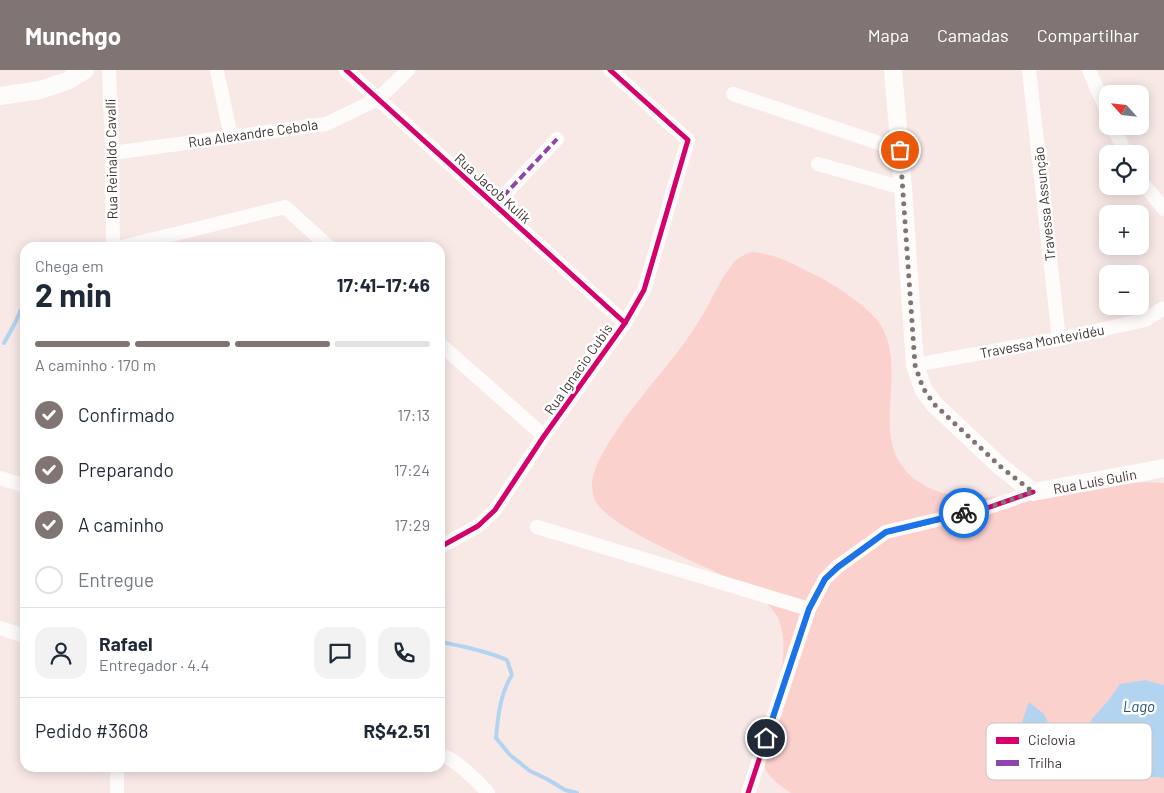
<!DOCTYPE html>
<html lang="pt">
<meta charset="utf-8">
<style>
:root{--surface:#fff;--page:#f2f2f3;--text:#1f2937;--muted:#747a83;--line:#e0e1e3;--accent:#817573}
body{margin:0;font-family:Barlow,sans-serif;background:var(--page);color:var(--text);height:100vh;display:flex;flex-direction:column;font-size:19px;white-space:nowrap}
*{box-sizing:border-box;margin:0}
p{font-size:16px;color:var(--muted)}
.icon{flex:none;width:28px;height:28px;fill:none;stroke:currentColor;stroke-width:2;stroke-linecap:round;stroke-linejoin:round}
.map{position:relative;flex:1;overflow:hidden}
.drawer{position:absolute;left:20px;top:172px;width:425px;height:530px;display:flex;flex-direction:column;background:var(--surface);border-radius:15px;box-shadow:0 2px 12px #0003}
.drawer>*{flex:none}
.needle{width:32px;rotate:297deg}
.controls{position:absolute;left:1099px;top:15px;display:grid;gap:10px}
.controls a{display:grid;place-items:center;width:50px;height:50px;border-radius:10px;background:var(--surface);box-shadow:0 2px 12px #0003;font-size:25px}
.pin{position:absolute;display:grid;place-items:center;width:42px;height:42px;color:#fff;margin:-21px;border:2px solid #fff;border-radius:50%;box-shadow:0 1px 5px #0007}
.courier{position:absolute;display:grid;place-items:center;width:50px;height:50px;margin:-25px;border:4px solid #1a73e8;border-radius:50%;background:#fff;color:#222;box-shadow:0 1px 6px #0007}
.head em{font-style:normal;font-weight:700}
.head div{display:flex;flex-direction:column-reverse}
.head{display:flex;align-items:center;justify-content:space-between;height:85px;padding:0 15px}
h1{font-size:32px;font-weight:700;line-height:38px}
.bar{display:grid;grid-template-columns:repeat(4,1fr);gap:8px 5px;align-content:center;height:60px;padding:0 15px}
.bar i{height:6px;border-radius:4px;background:var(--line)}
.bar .on{background:var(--accent)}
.bar p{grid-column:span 4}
.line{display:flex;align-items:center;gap:12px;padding:0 15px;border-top:1px solid var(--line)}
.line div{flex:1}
.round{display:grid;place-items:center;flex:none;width:52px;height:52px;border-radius:15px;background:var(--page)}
ol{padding:0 15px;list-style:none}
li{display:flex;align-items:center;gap:15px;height:55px}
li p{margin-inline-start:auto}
li .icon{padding:5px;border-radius:50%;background:var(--accent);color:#fff;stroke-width:4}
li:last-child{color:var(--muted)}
li i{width:28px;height:28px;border:2px solid var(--line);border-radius:50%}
header{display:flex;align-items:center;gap:30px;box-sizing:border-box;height:70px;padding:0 25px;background:var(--accent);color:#fff}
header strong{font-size:24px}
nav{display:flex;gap:28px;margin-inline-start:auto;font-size:18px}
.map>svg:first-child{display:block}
.green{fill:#fbd1ce}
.water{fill:#b3d4f0;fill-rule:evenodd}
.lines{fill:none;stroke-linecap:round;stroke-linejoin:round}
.stream{stroke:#b3d4f0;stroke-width:4}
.minor{stroke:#fefcfb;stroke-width:14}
.major{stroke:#fefcfb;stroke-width:18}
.quiet{stroke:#8e44ad;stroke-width:4;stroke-dasharray:8 4;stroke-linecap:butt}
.cycleway-casing{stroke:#fff;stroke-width:8}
.cycleway{stroke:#d6006c;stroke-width:5}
.done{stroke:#817573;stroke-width:5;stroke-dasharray:0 9}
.route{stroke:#1a73e8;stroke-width:6}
.labels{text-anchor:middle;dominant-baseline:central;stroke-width:5;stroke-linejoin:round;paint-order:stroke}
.street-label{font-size:14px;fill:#413635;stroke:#fff}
.water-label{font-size:15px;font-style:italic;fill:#225376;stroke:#fff}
.key{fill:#fff;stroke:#c6c3c2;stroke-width:1}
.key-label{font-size:14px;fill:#413635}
</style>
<header>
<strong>Munchgo</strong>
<nav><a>Mapa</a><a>Camadas</a><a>Compartilhar</a></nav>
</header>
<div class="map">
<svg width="1164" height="723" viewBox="0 0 1164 723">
<rect width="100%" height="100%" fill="#f8e9e7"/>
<path class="green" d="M751 182C777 183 798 197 821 208 838 217 873 240 882 257 911 310 857 385 932 419 952 428 977 428 999 427 1026 426 1051 424 1078 420 1106 416 1135 410 1164 413V723H791C783 718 770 708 766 700 762 692 764 683 765 674 770 638 794 582 778 548 768 528 741 514 722 505 695 492 602 454 594 428 593 424 592 417 592 413 594 384 641 327 660 304 674 287 688 269 700 249 712 231 720 208 735 191 739 187 746 184 751 182Z"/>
<path class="water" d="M1145 610 1164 615V708L1158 707 1118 708 1101 702 1080 692 1083 682 1069 673 1058 674 1023 668 1021 655 1029 632 1044 644 1053 664 1084 668 1092 649 1108 631 1120 614ZM1132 660 1134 670 1133 685 1113 692 1107 685 1108 672 1120 662Z"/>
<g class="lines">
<g class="stream">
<polyline points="4,273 15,253 25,231"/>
<path d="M440 572C463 576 486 581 507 590L512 605C500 624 498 646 496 668L510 685 530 701 547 709 565 720 577 723"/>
</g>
<g class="minor">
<polyline points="109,0 112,83 113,178"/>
<polyline points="346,0 625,253"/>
<polyline points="1029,0 1059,269"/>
<polyline points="1089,0 1108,44"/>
<polyline points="217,1 231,67"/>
<polyline points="733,24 900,80"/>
<polyline points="1113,56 1126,84"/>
<polyline points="112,83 326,54 378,29 408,0"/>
<polyline points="818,94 903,118"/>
<polyline points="1140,108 1144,115 1164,139"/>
<polyline points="495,135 557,69"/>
<polyline points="118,178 285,137 330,178"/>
<polyline points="440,274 544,366"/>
<polyline points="915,295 1059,269 1145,250 1164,238"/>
<polyline points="0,408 25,416"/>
<polyline points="537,457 809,539"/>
<polyline points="440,477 478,456 495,440 544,366 625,253 644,220 688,70 610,0"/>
<polyline points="0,558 25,566"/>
<path d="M440 684C456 690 477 710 488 723"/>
<polyline points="117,723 117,698"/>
<polyline points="748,723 809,539 825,509 837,497 886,462 987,438 1033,422"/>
</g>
<g class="major">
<path id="s1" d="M893 0 903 118 915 295 923 319 934 334 1001 397 1033 422 1164 398"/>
<polyline points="0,26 40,20 67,11 85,0"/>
</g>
<polyline class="quiet" points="495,135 557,69"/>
<g class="cycleway-casing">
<g id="cycleway">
<polyline points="346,0 625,253"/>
<polyline points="440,477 478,456 495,440 544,366 625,253 644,220 688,70 610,0"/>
<polyline points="748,723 809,539 825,509 837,497 886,462 987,438 1033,422"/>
</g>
</g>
<use href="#cycleway" class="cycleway"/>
</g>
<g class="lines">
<polyline class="done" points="900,80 915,295 923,318 934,334 1001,397 1033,422 987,438 964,443"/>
<polyline class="route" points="766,668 809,539 825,509 838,497 886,462 964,443"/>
</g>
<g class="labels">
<g class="street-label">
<text transform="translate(253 63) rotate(-8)">Rua Alexandre Cebola</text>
<text transform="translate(111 89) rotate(-91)">Rua Reinaldo Cavalli</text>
<text transform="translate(493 118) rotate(42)">Rua Jacob Kulik</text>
<text transform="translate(1044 134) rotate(-96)">Travessa Assunção</text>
<text transform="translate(1042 271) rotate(-11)">Travessa Montevidéu</text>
<text transform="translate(578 299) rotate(-55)">Rua Ignacio Cubis</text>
<text stroke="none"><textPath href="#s1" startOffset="535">Rua Luís Gulin</textPath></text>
</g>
<g class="water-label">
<text x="1139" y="636">Lago</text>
</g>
</g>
<rect x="986" y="653" width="166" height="57" rx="8" class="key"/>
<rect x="996" y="667" width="23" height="7" fill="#d6006c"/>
<rect x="996" y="690" width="23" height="6" fill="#8e44ad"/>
<g class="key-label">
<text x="1028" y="675">Ciclovia</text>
<text x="1028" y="698">Trilha</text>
</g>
</svg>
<div class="controls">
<a><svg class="needle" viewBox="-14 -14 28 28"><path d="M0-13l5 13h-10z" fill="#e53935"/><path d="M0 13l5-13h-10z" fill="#747a83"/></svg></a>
<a><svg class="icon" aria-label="locate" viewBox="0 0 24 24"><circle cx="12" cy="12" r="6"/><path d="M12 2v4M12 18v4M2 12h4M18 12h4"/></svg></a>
<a>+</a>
<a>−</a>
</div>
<div class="pin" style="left:900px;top:80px;background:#ea580c"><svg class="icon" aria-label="bag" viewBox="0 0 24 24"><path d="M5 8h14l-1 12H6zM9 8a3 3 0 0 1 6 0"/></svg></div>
<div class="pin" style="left:766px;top:668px;background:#1f2937"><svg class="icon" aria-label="home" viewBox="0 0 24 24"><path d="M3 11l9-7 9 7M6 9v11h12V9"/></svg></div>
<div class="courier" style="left:964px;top:443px"><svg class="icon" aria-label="bike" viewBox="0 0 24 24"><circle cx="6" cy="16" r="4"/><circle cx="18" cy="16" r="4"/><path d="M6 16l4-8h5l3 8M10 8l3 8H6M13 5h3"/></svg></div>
<section class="drawer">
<div class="head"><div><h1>2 min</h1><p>Chega em</p></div><em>17:41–17:46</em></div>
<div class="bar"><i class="on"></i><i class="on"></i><i class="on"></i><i></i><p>A caminho · 170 m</p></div>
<ol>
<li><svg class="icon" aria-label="check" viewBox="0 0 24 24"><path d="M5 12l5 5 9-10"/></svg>Confirmado<p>17:13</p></li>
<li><svg class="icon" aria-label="check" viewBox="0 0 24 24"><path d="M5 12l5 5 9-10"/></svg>Preparando<p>17:24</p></li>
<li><svg class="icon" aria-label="check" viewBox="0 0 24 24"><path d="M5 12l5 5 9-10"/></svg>A caminho<p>17:29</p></li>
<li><i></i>Entregue</li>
</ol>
<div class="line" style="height:90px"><a class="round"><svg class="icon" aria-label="person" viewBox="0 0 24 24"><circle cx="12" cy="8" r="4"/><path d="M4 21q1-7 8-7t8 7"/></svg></a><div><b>Rafael</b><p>Entregador · 4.4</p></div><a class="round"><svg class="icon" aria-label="chat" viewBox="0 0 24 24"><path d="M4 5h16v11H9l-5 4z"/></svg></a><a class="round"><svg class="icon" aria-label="phone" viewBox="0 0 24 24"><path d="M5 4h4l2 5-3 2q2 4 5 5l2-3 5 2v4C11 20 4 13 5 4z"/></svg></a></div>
<div class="line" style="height:65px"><div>Pedido #3608</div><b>R$42.51</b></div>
</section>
</div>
